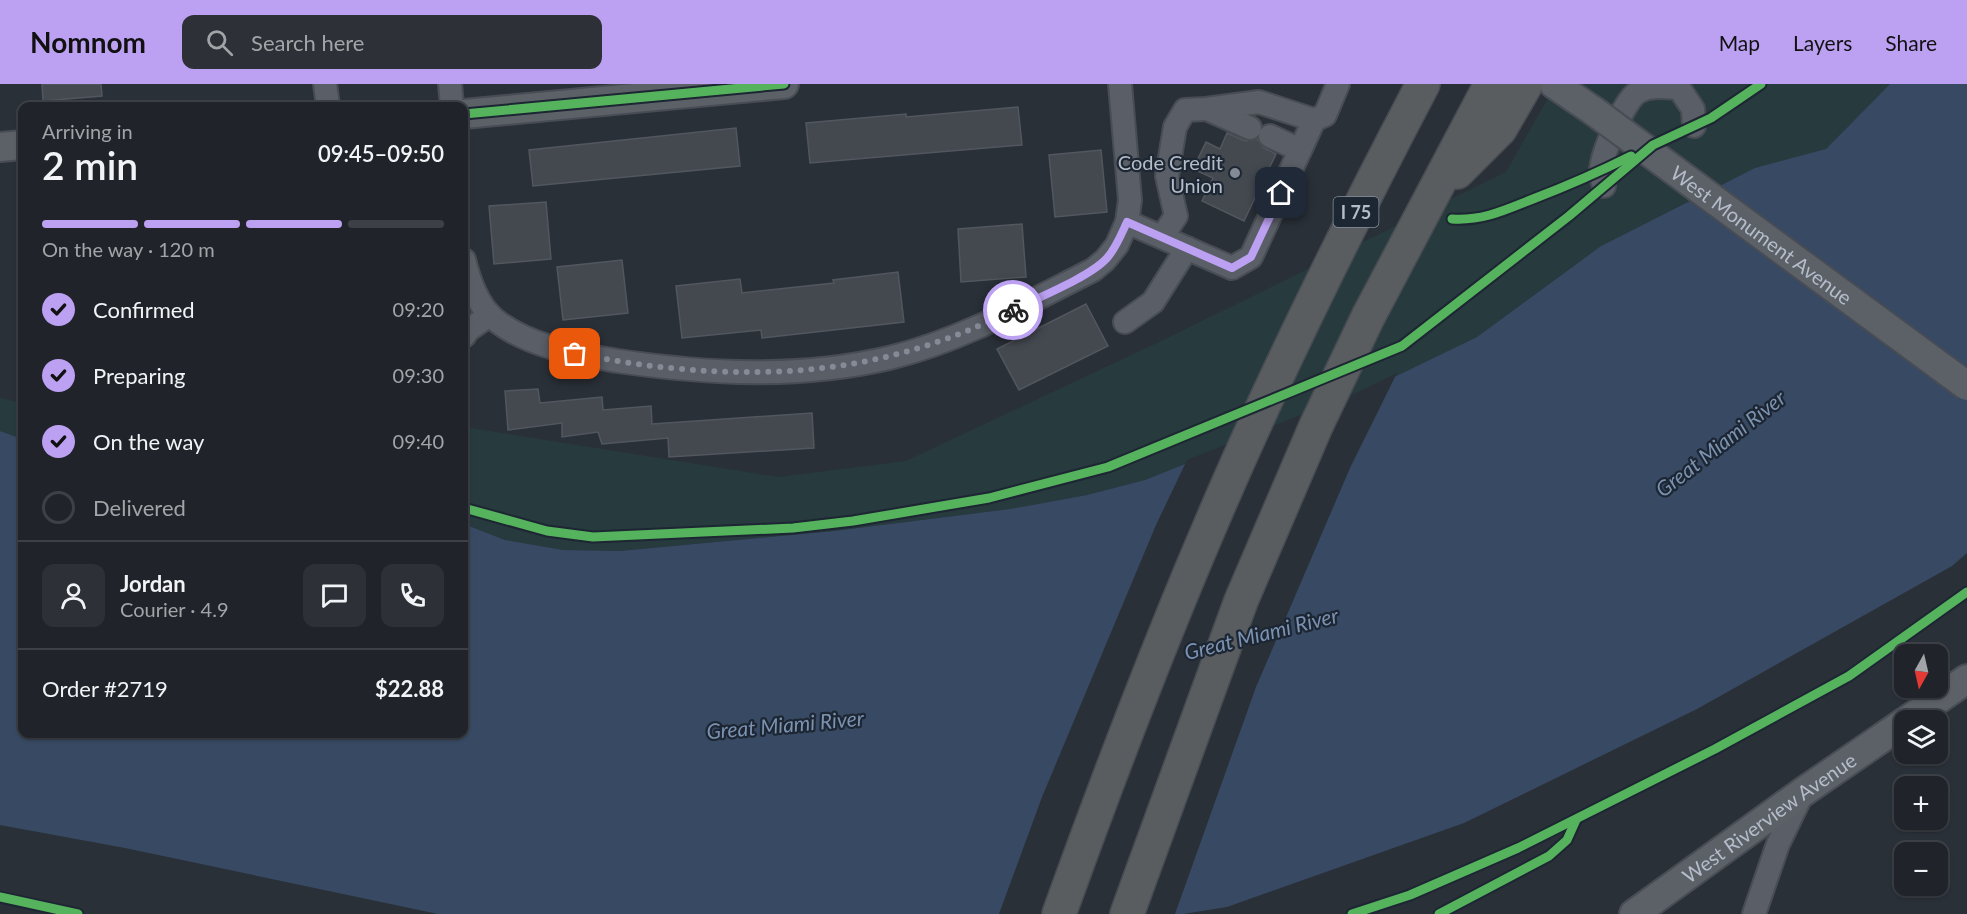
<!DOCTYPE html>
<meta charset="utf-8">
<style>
:root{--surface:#20242a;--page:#2d3036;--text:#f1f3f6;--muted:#a2a4a8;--line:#3d4147;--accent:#bca0f2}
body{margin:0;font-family:Lato,sans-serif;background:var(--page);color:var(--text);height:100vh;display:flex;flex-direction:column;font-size:22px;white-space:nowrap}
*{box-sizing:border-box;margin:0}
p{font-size:20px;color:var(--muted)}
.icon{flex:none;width:33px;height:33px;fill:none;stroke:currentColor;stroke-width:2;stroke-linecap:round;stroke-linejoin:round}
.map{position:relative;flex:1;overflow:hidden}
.side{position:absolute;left:18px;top:18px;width:450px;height:636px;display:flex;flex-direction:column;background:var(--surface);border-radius:12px;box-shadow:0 2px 4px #0004,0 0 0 2px var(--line)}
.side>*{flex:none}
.needle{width:39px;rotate:188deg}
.tools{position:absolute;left:1894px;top:560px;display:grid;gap:12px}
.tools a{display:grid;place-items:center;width:54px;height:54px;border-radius:12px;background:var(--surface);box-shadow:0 2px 4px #0004,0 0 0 2px var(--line);font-size:30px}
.pin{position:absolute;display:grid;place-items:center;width:51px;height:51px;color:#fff;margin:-26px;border-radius:12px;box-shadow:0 3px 9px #0006}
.courier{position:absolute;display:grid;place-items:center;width:60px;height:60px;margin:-30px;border:4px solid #bca0f2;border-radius:50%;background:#fff;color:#222;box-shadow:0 2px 8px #0007}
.summary em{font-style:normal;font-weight:600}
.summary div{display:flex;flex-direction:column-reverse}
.summary{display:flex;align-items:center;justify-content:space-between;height:102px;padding:0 24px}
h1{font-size:39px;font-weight:600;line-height:45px}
.bar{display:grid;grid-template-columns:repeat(4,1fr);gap:9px 6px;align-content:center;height:72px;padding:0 24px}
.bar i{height:8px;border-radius:4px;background:var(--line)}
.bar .active{background:var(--accent)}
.bar p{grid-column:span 4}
.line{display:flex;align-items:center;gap:15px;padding:0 24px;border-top:2px solid var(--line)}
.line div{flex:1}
.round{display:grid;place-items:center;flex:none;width:63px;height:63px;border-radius:12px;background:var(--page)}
ol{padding:0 24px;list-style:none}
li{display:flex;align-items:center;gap:18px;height:66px}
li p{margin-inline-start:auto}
li .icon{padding:6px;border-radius:50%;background:var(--accent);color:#111;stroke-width:4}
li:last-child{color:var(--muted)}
li i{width:33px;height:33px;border:3px solid var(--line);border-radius:50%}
header{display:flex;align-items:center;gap:36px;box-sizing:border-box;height:84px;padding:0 30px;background:var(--accent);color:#111}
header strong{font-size:28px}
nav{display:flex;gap:33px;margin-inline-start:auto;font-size:21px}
.search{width:420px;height:54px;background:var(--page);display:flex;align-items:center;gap:15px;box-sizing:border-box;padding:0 21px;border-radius:12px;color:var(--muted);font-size:22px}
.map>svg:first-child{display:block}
.green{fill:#273a3e}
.water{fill:#384963}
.pier{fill:#2a3038}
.building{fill:#444950;stroke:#52575f;stroke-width:1.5}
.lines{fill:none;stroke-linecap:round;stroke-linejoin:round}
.minor-casing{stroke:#484c53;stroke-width:26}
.major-casing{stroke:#484c55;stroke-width:32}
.highway-casing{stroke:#474c53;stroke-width:36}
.minor{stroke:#5a5e66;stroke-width:22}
.major{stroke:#5c6168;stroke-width:28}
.highway{stroke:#5a5d60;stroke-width:33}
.major-bridge-casing{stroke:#484c55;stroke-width:32;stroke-linecap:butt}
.major-bridge{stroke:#5c6168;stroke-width:28}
.cycleway-casing{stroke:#1d2633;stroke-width:13}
.cycleway{stroke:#56b35d;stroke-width:9}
.done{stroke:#848b96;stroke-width:6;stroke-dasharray:0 10.8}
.route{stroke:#bca0f2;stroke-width:8}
.poi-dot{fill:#848b96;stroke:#1d2633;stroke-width:2}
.labels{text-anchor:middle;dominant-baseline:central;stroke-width:4.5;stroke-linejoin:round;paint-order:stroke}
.shield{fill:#1d2633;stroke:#878f9c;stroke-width:1.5}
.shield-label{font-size:18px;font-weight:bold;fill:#b4bcc9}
.poi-label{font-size:20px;fill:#b4bcc9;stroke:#1d2633;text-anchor:end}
.street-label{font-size:20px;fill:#b4bcc9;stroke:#1d2633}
.water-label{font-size:21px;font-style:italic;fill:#7c92b1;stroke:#1d2633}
</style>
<header>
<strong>Nomnom</strong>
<div class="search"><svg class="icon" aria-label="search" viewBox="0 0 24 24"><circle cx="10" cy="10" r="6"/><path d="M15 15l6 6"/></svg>Search here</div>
<nav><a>Map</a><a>Layers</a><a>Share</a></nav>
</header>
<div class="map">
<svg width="1967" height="830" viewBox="0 0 1967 830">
<rect width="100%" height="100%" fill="#2a3038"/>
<g class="green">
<polygon points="1556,0 1890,0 1826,65 1729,97 1601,162 1477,253 1359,310 1145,396 1087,411 1011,425 834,447 620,467 563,466 505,456 464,440 464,343 778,393 906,377 1161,257 1506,88"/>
<polygon points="0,314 22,319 22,355 0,347"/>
</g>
<polygon class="water" points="1890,0 1967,0 1967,469 1952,482 1697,625 1464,739 1227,823 1183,830 438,830 125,764 0,741 0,347 22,355 22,650 464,650 464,440 505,456 563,466 620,467 834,447 1010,425 1087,411 1145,396 1359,310 1477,253 1601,162 1755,84 1826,65"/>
<polygon class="pier" points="1397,289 1350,384 1256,603 1175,830 999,830 1042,713 1156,441 1187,376 1358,308"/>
<g class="building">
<polygon points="42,0 101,0 102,12 43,17"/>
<polygon points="1018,23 1022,61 810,79 806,39 906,30 906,33"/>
<polygon points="736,44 740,82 533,102 529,66"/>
<polygon points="1227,49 1245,57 1257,55 1264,64 1276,70 1244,137 1202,117 1213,94 1193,85 1206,58 1220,65"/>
<polygon points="1101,66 1107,128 1055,133 1049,71"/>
<polygon points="546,118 551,175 494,180 489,122"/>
<polygon points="1022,140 1026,193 961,198 958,145"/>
<polygon points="622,176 628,229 563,236 557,183"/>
<polygon points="898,188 904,238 762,254 761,246 682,254 676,202 740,195 742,209 834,199 833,196"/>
<polygon points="1086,220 1108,262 1019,306 997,265"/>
<polygon points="538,305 540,319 602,313 603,326 651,322 652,340 812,329 814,364 669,373 668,354 602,360 598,348 562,353 562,339 508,346 505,307"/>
</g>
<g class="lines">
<g class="minor-casing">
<g id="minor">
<polyline points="325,0 328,22"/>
<polyline points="450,0 452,22"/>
<polyline points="1207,25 1250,44"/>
<polyline points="1270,52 1300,66"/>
<path d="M1604 102C1603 98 1601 93 1601 89 1600 73 1624 16 1638 8 1650 1 1666 3 1679 4L1693 25 1694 42"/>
<polyline points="1127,138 1232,184 1251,173 1314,36"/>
<polyline points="1162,153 1176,132 1167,92 1175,43 1185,26 1206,25 1259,18 1314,36 1325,31 1338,0"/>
<path d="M464 176C469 196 477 221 494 235 528 263 577 270 618 277 708 290 799 295 889 274 961 257 1027 219 1093 186L1105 176 1117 161 1127 138 1130 116 1120 0"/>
<polyline points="1125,238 1153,218 1187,164"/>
<polyline points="464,252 468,246 490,231"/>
<polyline points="1754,830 1778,760 1803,708"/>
</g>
</g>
<g class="major-casing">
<g id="major">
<polyline points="1554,0 1595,28"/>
<polyline points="464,30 784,0"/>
<polyline points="0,63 22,61"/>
<polyline points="1908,636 1967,595"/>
<path id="s1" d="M1634 830 1803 708 1905 638"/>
</g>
</g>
<g class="highway-casing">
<g id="highway">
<polyline points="1457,88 1500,45 1526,0"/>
<path d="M1059 830C1107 697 1157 565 1213 435 1276 287 1348 143 1423 0"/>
<polyline points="1127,830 1241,517 1316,342 1368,233 1491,0"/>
</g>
</g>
<use href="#minor" class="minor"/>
<use href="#major" class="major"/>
<use href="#highway" class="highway"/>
<g class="major-bridge-casing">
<g id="major-bridge">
<path id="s2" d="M1595 28 1967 302"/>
</g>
</g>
<use href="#major-bridge" class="major-bridge"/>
<g class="cycleway-casing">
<g id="cycleway">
<polyline points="464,30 784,0"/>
<path d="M1452 135C1483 137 1505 126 1533 115 1567 102 1599 88 1631 72"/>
<polyline points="464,424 547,447 593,453 793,444 853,437 989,414 1108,383 1402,262 1569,132 1653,61 1711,34 1761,0"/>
<polyline points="0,813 78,830"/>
<polyline points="1352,830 1410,811 1518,764 1715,665 1849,592 1967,508"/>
<polyline points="1439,830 1549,772 1567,756 1576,736"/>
</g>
</g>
<use href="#cycleway" class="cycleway"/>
</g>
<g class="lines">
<path class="done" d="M575 270C606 275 638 281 670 284 795 296 899 283 1013 226"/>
<path class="route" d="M1013 226C1037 214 1090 193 1107 174 1116 164 1121 151 1127 138L1232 184 1251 173 1281 109"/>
</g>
<circle class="poi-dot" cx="1235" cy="89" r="6"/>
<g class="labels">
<rect class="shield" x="1333.5" y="113" width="45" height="30" rx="4.5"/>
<g class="shield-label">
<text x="1356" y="128">I 75</text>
</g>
<g class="poi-label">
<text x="1223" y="78">Code Credit<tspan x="1223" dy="23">Union</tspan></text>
</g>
<g class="street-label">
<text stroke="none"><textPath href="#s2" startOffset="207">West Monument Avenue</textPath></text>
<text stroke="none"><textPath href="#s1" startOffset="166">West Riverview Avenue</textPath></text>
</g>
<g class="water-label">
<text transform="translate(1720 359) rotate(-38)">Great Miami River</text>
<text transform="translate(1261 549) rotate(-14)">Great Miami River</text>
<text transform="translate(785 640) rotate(-5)">Great Miami River</text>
</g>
</g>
</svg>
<div class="tools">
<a><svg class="needle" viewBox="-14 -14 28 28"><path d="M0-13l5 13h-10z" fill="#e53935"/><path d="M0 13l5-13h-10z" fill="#a2a4a8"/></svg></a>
<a><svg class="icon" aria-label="layers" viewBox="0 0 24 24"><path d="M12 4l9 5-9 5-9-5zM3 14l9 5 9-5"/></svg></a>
<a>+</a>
<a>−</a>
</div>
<div class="pin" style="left:575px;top:270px;background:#ea580c"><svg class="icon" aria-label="bag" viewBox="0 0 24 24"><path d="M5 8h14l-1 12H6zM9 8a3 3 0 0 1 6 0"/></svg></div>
<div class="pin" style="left:1281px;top:109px;background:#1f2937"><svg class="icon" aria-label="home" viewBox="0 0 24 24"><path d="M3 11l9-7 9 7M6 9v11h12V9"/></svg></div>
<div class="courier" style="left:1013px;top:226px"><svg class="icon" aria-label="bike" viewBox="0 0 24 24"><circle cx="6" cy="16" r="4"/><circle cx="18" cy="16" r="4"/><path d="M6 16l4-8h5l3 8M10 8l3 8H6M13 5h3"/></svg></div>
<section class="side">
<div class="summary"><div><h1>2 min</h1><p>Arriving in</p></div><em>09:45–09:50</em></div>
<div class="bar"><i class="active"></i><i class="active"></i><i class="active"></i><i></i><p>On the way · 120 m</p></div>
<ol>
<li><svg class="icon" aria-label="check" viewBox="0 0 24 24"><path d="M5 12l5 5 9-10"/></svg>Confirmed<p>09:20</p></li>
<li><svg class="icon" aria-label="check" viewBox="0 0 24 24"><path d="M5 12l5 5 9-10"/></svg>Preparing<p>09:30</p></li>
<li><svg class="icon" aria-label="check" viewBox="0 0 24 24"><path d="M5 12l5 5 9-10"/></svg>On the way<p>09:40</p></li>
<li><i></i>Delivered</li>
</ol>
<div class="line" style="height:108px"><a class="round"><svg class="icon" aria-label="person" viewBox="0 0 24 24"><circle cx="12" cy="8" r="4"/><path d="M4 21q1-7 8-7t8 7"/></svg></a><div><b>Jordan</b><p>Courier · 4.9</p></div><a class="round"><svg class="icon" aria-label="chat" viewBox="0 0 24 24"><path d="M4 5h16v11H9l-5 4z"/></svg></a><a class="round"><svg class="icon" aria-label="phone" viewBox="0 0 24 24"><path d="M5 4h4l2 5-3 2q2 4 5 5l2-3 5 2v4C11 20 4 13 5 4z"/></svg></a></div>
<div class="line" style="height:78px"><div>Order #2719</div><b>$22.88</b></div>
</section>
</div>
